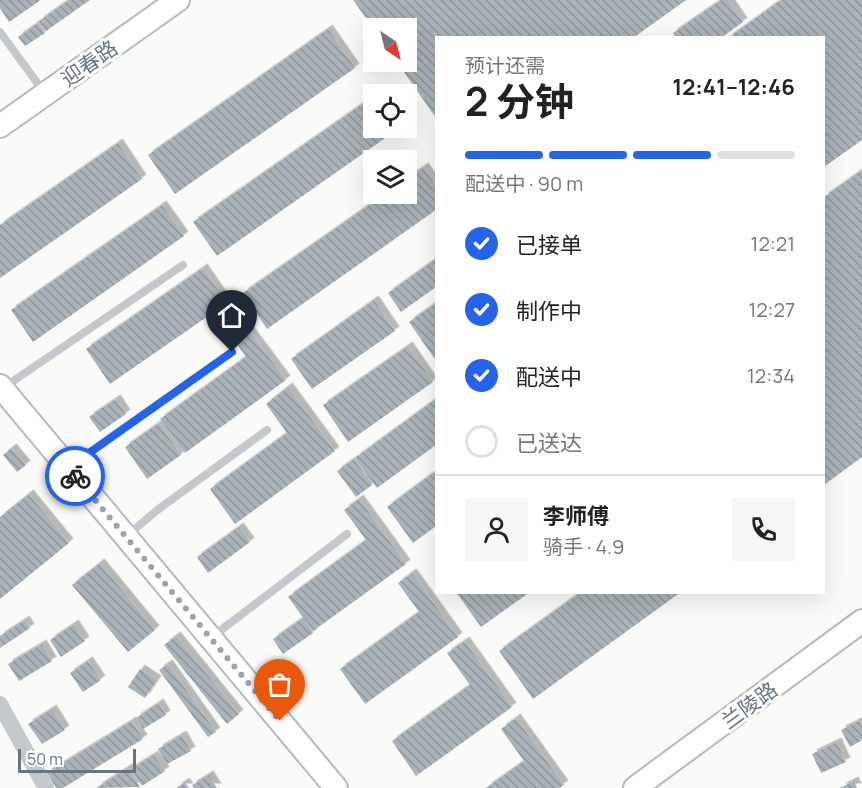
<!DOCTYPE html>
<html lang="zh">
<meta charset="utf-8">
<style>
:root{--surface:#fff;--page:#f6f6f6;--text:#222;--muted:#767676;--line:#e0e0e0;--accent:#2563eb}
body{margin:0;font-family:Manrope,"Noto Sans SC",sans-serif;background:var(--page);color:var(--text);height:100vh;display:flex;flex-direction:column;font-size:22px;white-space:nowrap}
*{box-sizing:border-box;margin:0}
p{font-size:20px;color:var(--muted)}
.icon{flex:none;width:33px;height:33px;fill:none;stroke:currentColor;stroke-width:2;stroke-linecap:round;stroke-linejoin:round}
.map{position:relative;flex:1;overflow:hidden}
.drawer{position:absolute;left:435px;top:36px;width:390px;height:558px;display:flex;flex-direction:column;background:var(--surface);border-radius:0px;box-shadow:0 6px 24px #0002}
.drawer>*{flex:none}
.needle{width:39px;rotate:145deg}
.tools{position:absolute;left:363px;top:18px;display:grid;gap:12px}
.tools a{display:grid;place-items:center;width:54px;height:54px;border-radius:0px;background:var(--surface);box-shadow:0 6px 24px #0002;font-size:30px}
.scale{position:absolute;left:18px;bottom:15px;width:118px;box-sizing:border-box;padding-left:6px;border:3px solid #657683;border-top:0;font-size:16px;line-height:21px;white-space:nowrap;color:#657683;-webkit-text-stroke:4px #fff;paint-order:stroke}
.pin{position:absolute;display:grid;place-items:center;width:51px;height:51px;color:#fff;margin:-62px -26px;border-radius:50% 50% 50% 0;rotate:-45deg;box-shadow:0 0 6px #0007}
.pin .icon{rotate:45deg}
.courier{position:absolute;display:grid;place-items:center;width:60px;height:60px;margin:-30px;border:4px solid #2563eb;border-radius:50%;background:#fff;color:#222;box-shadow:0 2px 8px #0007}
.headline em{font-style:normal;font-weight:700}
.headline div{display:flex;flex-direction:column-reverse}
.headline{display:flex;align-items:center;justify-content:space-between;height:102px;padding:0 30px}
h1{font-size:39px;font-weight:700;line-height:45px}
.bar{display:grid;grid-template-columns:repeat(4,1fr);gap:9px 6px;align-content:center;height:72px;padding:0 30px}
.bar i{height:8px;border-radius:4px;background:var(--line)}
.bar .on{background:var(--accent)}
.bar p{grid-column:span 4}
.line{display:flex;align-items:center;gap:15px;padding:0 30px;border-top:2px solid var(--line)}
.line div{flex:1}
.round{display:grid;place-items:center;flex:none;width:63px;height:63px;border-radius:0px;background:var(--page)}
ol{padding:0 30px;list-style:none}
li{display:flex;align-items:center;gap:18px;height:66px}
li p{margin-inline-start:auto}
li .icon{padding:6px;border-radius:50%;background:var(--accent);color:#fff;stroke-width:4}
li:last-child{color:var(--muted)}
li i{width:33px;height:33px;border:3px solid var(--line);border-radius:50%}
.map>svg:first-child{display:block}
.building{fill:url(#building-back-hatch);filter:url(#shadow)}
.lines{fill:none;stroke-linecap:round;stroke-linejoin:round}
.secondary-casing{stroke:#b3babf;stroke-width:26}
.lane{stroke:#c3c8cc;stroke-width:8}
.street{stroke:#c3c8cc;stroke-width:16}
.secondary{stroke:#fff;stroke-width:22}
.done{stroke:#99a4ac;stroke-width:6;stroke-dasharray:0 10.8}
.route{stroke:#2563eb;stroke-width:8}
.labels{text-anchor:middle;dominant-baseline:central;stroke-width:6;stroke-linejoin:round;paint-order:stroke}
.street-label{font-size:21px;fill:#657683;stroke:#fff}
</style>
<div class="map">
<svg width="862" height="788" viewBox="0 0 862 788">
<defs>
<pattern id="building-back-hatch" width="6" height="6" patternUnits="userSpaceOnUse" patternTransform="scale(1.5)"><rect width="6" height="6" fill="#aab3b9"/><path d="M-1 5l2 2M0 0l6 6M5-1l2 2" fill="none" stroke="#8e969c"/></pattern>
<filter id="shadow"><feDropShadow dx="4.5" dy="-4.5" stdDeviation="0" flood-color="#0004"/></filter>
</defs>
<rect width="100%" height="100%" fill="#fafaf8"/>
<g class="building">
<polygon points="0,0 41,0 9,22 0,8"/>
<polygon points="69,0 90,0 46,31 39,21"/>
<polygon points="353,0 686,0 633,38 436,38 436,118 397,62 406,62 406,28 373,28"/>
<polygon points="721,0 728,0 743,22 721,38 676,38 673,33"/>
<polygon points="781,0 862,0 862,140 824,167 824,38 728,38"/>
<polygon points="38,23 45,33 25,46 18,37"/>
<polygon points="328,29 355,68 175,194 148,155"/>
<polygon points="374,96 374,128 398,129 217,256 193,222"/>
<polygon points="118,143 142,179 0,278 0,225"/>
<polygon points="424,167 436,185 436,210 267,329 243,293 385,194 406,194 406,179"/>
<polygon points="862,170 862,457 824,485 824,197"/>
<polygon points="162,205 184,236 33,342 11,310"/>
<polygon points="436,259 436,287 401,312 388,293"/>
<polygon points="203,268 227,303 110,384 86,349"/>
<polygon points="374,300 395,331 312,389 291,359"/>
<polygon points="436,303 436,357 434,358 409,322"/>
<polygon points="239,317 286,380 185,453 160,419 246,357 225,327"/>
<polygon points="408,346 433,382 348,442 323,405"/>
<polygon points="288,387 335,451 235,524 210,489 287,433 266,404"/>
<polygon points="116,399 126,414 100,432 89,417"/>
<polygon points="436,399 436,445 377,488 355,458"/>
<polygon points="159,423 181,455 147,479 125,447"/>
<polygon points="12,448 26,465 17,472 3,455"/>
<polygon points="354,459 372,485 356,497 337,471"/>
<polygon points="436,471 436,526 413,543 387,507"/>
<polygon points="29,494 69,543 0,599 0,517"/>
<polygon points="359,499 406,564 313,631 288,597 366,540 344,510"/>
<polygon points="239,527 250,542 208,573 197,557"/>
<polygon points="100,563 155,630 128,652 72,585"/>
<polygon points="412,573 458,637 365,704 340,669 419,612 398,583"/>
<polygon points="456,592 530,592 481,627"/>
<polygon points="581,592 681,592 533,699 499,651"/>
<polygon points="303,618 313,633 283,654 273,639"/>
<polygon points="25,620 30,628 0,648 0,636"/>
<polygon points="74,624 85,641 61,657 50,640"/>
<polygon points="176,636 239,714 227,724 164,645"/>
<polygon points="465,641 512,707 416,776 392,741 470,685 447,653"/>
<polygon points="42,644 52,661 19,681 8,664"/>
<polygon points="88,661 101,680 83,692 70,673"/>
<polygon points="168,664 216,732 208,737 159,670"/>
<polygon points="140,669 157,680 145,698 128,687"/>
<polygon points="159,703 166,715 143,729 136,718"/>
<polygon points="52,709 65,730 42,744 28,724"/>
<polygon points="516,718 564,785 559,788 486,788 524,761 501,729"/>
<polygon points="132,721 143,739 63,788 56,788 47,773"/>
<polygon points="859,721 862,726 862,740 850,747 841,730"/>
<polygon points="182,735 191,751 167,764 158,749"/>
<polygon points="837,742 846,762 821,773 812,754"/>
<polygon points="154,755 165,771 142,786 131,769"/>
<polygon points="128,768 140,787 96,788"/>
<polygon points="209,775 217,788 194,788 192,785"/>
<polygon points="854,781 857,788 840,788"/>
<polygon points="185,782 189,788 176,788"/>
</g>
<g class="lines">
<g class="secondary-casing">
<g id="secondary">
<polyline points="0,126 178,0"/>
<polyline points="0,386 336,788"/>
<polyline points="635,788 862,621"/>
</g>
</g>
<g class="lane">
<polyline points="0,32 44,92"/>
<polyline points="3,388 183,265"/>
<polyline points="70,466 232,352"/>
<polyline points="127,536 156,511 267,430"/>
<polyline points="212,637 347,534"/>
</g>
<polyline class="street" points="0,704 46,788"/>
<use href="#secondary" class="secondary"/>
</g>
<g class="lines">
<polyline class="done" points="75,476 280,721"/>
<polyline class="route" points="75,476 68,468 232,352"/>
</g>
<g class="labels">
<g class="street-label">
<text transform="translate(89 63) rotate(-35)">迎春路</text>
<text transform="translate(749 705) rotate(-36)">兰陵路</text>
</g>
</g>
</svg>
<div class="tools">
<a><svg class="needle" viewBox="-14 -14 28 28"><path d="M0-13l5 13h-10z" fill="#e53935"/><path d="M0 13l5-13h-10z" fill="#767676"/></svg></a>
<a><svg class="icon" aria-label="locate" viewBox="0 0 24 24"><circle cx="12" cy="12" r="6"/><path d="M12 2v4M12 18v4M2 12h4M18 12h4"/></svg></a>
<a><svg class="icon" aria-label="layers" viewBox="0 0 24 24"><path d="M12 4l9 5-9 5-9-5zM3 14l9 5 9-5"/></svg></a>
</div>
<div class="scale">50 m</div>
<div class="pin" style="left:280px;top:721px;background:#ea580c"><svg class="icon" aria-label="bag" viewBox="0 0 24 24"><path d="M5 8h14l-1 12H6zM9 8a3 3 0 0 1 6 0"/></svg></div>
<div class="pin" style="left:232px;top:352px;background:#1f2937"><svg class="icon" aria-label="home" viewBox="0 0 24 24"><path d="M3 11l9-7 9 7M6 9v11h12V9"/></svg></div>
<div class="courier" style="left:75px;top:476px"><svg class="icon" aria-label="bike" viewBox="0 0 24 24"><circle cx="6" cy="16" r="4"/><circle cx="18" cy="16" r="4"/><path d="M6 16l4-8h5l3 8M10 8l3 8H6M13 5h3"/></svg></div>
<section class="drawer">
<div class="headline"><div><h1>2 分钟</h1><p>预计还需</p></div><em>12:41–12:46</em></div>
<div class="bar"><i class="on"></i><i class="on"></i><i class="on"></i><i></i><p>配送中 · 90 m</p></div>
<ol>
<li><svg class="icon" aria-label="check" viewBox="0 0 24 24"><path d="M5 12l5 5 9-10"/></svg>已接单<p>12:21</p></li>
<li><svg class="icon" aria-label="check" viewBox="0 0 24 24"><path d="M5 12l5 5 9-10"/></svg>制作中<p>12:27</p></li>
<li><svg class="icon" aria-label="check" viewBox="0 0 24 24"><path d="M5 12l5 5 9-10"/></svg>配送中<p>12:34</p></li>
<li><i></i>已送达</li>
</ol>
<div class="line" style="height:108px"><a class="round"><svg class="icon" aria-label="person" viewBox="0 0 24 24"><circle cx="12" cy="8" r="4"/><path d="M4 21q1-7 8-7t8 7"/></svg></a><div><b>李师傅</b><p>骑手 · 4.9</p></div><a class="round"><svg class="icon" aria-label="phone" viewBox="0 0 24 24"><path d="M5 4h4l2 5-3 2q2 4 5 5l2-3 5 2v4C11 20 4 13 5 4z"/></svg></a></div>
</section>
</div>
